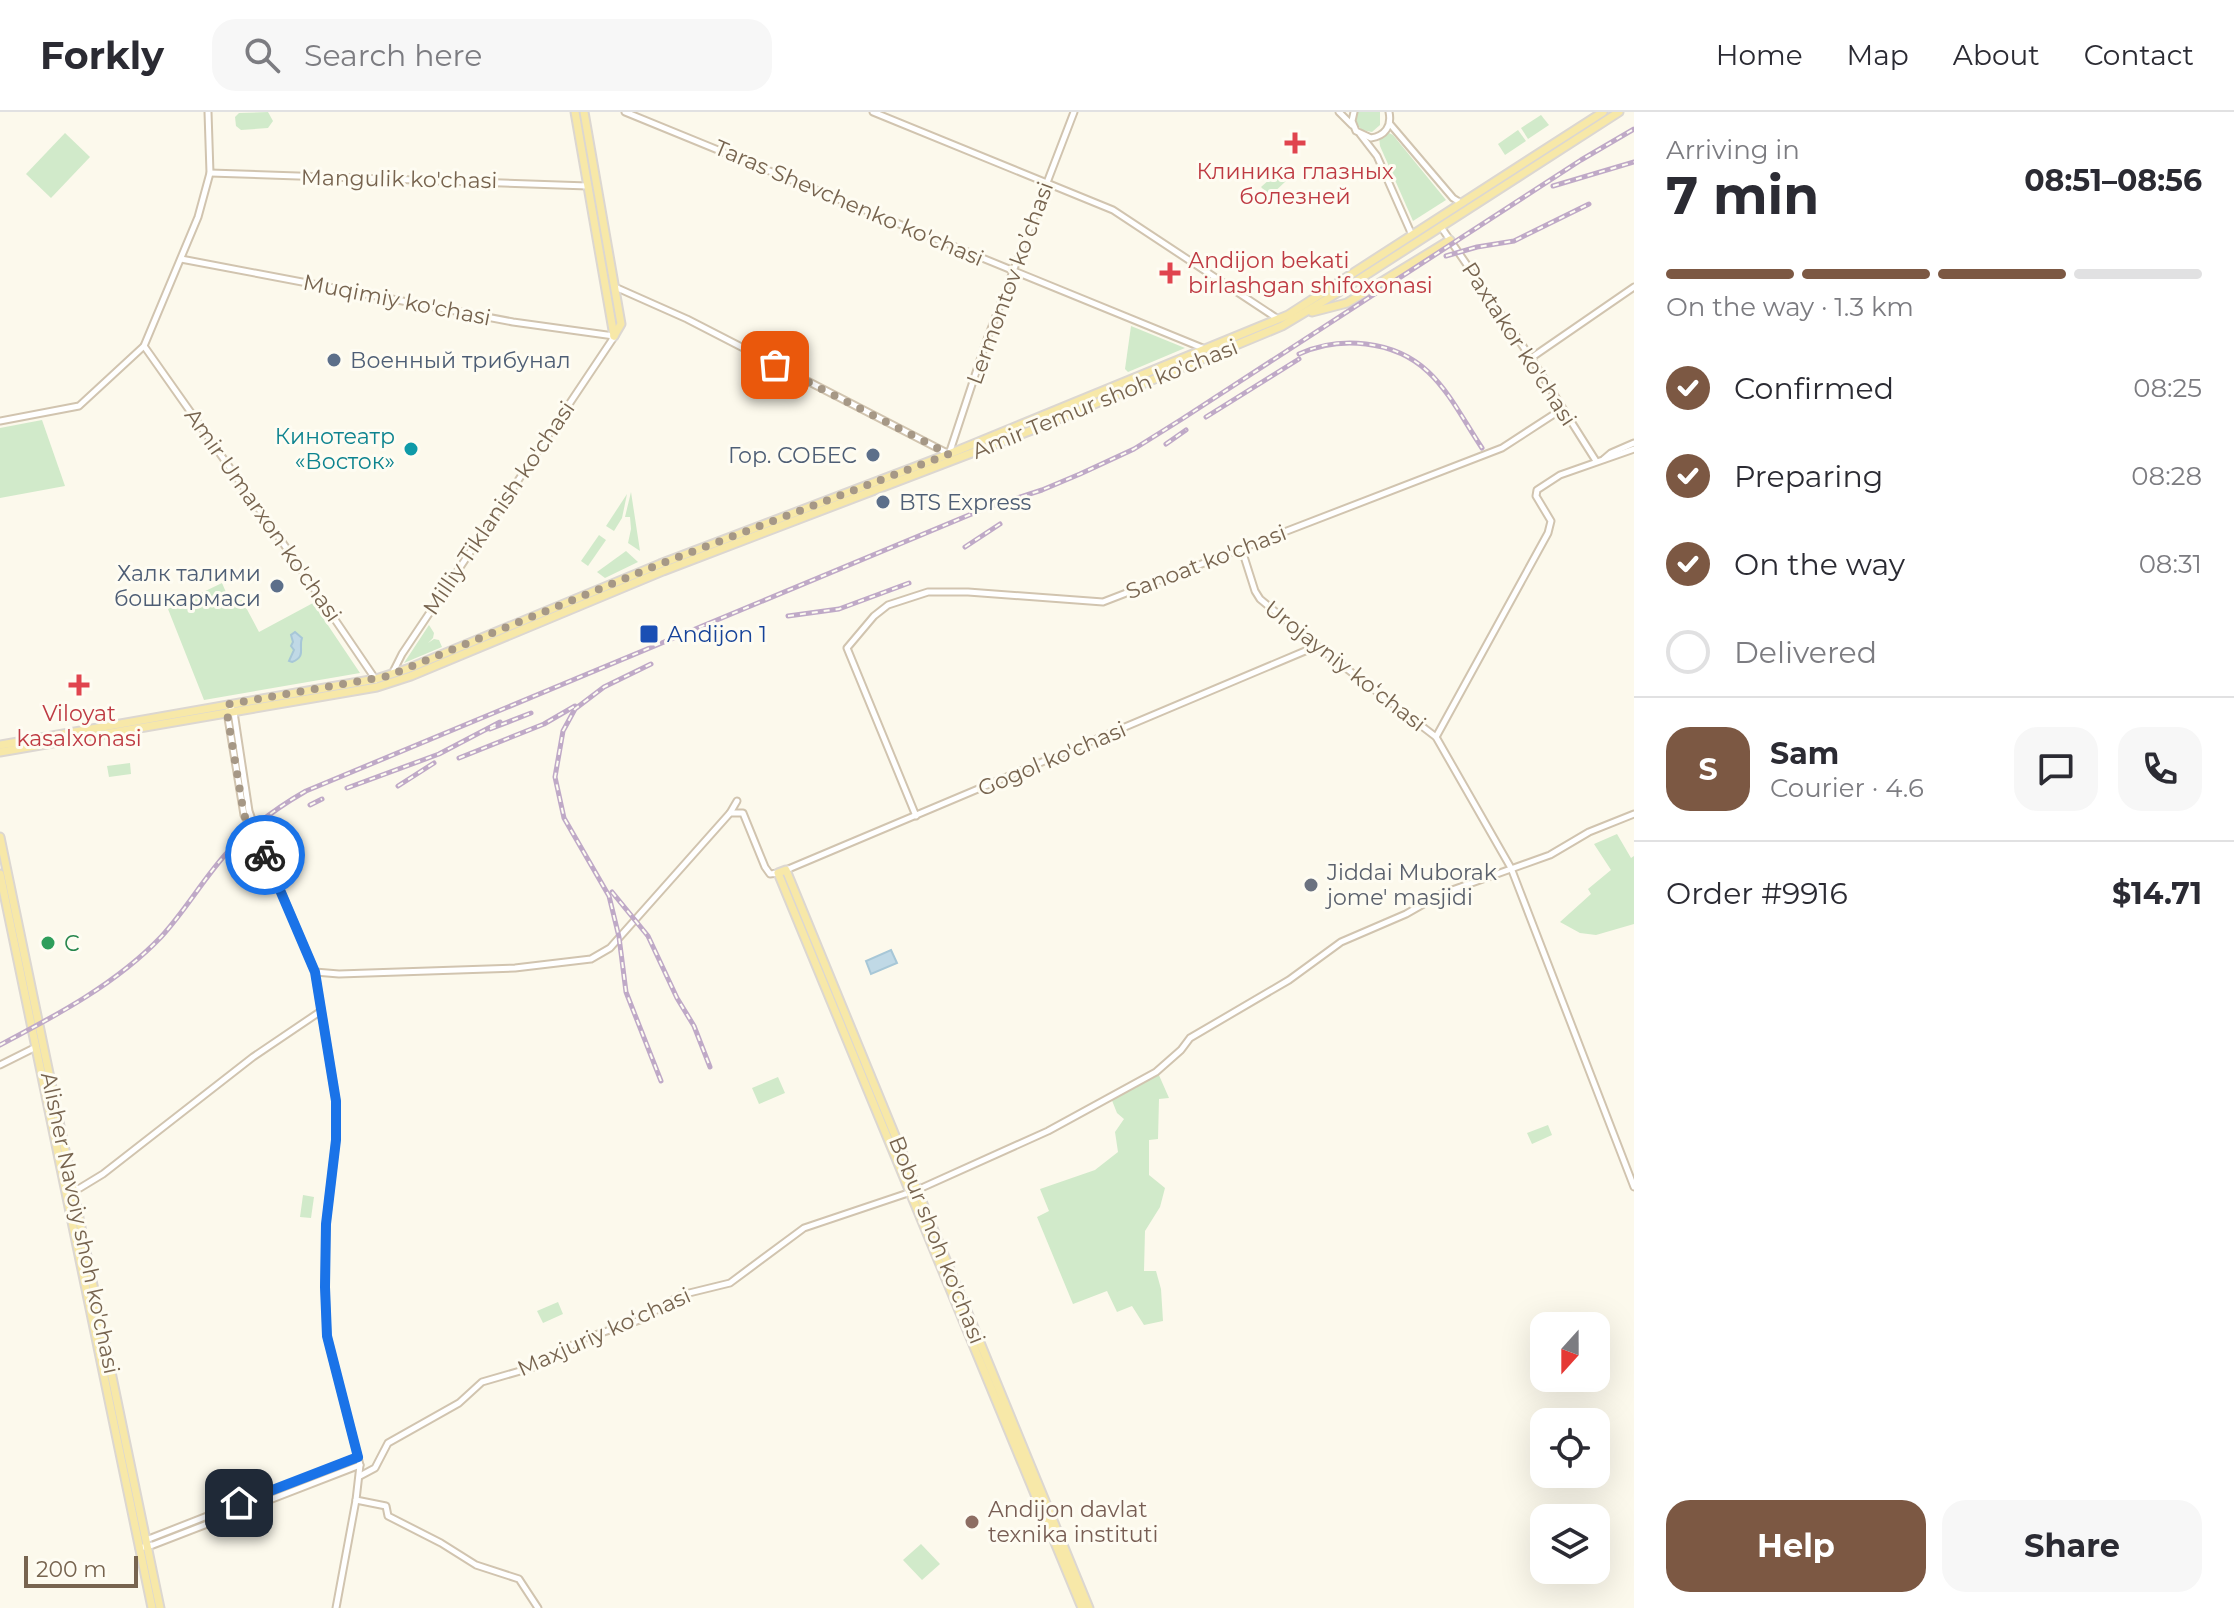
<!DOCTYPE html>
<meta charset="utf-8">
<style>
:root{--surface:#fff;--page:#f7f7f7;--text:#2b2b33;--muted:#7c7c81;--line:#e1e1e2;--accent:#7c5843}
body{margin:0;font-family:Montserrat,sans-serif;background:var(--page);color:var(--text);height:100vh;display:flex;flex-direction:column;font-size:30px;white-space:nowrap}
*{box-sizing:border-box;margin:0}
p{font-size:26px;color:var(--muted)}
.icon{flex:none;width:44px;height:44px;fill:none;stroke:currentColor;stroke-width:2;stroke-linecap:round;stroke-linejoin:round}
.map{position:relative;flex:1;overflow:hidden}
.side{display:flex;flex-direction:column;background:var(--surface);width:600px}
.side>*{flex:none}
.needle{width:52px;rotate:201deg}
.fabs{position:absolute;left:1530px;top:1200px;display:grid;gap:16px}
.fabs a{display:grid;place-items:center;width:80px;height:80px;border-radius:16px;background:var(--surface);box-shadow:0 8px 32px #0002;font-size:40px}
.scale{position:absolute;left:24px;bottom:20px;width:114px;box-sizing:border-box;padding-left:8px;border:4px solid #77644f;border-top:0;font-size:22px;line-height:28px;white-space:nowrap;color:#77644f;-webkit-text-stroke:6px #fefcf2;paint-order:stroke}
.pin{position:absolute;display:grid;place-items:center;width:68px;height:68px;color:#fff;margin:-34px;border-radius:16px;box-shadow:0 4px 12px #0006}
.courier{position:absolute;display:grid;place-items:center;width:80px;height:80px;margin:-40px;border:6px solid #1a73e8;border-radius:50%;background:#fff;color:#222;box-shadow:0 2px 10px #0007}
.overview em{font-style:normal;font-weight:700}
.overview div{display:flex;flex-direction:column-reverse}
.overview{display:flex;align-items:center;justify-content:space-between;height:136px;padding:0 32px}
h1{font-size:52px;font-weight:700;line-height:60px}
.bar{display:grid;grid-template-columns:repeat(4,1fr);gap:12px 8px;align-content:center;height:96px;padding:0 32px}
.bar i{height:10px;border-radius:6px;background:var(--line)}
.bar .active{background:var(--accent)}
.bar p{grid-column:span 4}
.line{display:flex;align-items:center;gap:20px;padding:0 32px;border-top:2px solid var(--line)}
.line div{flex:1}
.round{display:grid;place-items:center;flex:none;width:84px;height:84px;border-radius:24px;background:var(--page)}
ol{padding:0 32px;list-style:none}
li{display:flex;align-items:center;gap:24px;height:88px}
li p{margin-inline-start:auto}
li .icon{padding:8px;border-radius:50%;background:var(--accent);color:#fff;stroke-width:4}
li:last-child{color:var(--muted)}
li i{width:44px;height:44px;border:4px solid var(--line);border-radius:50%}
.primary-button{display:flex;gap:16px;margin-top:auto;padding:16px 32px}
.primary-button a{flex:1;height:92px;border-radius:24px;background:var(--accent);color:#fff;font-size:32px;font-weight:700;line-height:92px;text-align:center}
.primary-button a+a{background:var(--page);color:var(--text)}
header{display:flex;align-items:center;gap:48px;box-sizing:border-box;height:112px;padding:0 40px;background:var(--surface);border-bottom:2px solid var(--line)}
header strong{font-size:38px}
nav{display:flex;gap:44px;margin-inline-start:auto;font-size:28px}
.search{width:560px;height:72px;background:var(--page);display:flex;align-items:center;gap:20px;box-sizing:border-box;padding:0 28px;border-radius:24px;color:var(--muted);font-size:30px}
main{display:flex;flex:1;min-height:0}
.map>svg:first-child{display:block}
.green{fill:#d1eaca}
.water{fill:#c0d9e6;stroke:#a7c7d7;stroke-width:2}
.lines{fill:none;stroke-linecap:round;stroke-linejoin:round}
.secondary-casing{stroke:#d1c4af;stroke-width:9}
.primary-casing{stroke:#dcd7d1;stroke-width:11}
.secondary{stroke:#fff;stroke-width:5}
.primary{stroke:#f7e8a8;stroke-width:7}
.rail-casing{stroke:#bfa9c7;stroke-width:5}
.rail{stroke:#fefcf2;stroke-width:2;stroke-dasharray:6;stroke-linecap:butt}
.done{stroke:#a69886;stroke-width:8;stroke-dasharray:0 14.4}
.route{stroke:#1a73e8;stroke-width:10}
.health-dot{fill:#e0444e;stroke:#fefcf2;stroke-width:3}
.service-dot{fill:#5c6f8a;stroke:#fefcf2;stroke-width:3}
.culture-dot{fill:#0f9aa8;stroke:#fefcf2;stroke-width:3}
.transit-dot{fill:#1a4fb4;stroke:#fefcf2;stroke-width:3}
.worship-dot{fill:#6b7280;stroke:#fefcf2;stroke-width:3}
.leisure-dot{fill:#2e9e5b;stroke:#fefcf2;stroke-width:3}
.education-dot{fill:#8d6e63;stroke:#fefcf2;stroke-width:3}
.labels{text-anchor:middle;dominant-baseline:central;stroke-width:6;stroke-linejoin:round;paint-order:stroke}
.health-label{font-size:22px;fill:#be3a42;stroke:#fefcf2}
.street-label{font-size:22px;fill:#77644f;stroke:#fefcf2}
.service-label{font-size:22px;fill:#4e5e75;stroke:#fefcf2;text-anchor:start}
.culture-label{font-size:22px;fill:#0d838f;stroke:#fefcf2;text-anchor:end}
.transit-label{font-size:22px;fill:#164399;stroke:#fefcf2;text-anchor:start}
.worship-label{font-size:22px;fill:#5b616d;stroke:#fefcf2;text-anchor:start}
.leisure-label{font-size:22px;fill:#27864d;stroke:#fefcf2;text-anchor:start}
.education-label{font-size:22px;fill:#785e54;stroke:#fefcf2;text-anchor:start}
</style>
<header>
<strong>Forkly</strong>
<div class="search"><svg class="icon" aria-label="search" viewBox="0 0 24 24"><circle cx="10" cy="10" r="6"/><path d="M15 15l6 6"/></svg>Search here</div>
<nav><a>Home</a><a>Map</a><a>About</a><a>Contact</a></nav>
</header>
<main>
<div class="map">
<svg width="1634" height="1496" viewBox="0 0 1634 1496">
<rect width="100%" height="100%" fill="#fcf9ec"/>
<g class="green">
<polygon points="268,0 273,9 268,16 241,18 236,14 235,5 239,1"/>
<polygon points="1357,0 1380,0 1380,13 1372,20 1362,18 1355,10"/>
<polygon points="1541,3 1549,13 1528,27 1521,16"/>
<polygon points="1518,18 1526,29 1505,43 1498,32"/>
<polygon points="1387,20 1393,23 1446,88 1413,109 1380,34 1379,25"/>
<polygon points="65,21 90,45 51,86 26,62"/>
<polygon points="1278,60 1286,69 1270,84 1261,75"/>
<polygon points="1131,214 1185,236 1128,260 1125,257"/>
<polygon points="42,308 65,374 0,386 0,316"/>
<polygon points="631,380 640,439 628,431 631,417 630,405 625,405"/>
<polygon points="627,382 622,406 614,419 606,414"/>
<polygon points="599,423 606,428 588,454 581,449"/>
<polygon points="626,439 638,450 605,466 597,460"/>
<polygon points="222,471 231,492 242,488 259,520 313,491 360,561 204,588 168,497"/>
<polygon points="429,513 434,521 433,526 428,531 434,527 439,528 442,535 404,551"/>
<polygon points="130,651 131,662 109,665 107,654"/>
<polygon points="1617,722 1631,746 1634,744 1634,812 1596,823 1580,821 1560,810 1591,782 1588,777 1611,758 1594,732"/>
<polygon points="1158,961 1169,986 1159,987 1158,1027 1149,1028 1149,1063 1165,1076 1160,1095 1145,1119 1144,1159 1156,1159 1161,1177 1163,1209 1144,1213 1132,1194 1117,1200 1107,1179 1073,1192 1037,1105 1049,1099 1040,1077 1095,1058 1118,1040 1115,1020 1124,1007 1117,1001 1111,986"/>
<polygon points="778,965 785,981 759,992 752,976"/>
<polygon points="1548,1013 1552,1023 1532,1032 1527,1021"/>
<polygon points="303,1083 314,1085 311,1106 300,1105"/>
<polygon points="558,1190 563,1202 543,1211 537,1199"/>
<polygon points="353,1350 353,1353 165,1426 164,1423"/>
<polygon points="921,1432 940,1452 922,1468 903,1448"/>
</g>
<g class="water">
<path d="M295 520 302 526C298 536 307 544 292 550L289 549 294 538 291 534 293 530 291 523Z"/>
<polygon points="891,838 897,851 871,862 866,849"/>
</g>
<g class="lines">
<g class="secondary-casing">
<g id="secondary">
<polyline points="625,0 1205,237"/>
<polyline points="873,0 1113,98 1278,207"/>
<polyline points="1339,0 1352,13"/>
<path d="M1354 0 1352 9 1356 19 1371 26C1385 24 1392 14 1389 0"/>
<polyline points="1390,12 1453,86 1461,91"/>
<polyline points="1360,22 1377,44 1412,123"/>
<polyline points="210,61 588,74"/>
<polyline points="1441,115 1531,246 1596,349"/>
<polyline points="181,147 513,210 614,224"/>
<polyline points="615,175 687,207 949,342 986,230 1074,0"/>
<polyline points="144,234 285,434 376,568"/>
<polyline points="1531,246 1634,175"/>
<polyline points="0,309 79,294 144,234 198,105 210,61 208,0"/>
<polyline points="1604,347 1611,341 1634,331"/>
<polyline points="1241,435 1255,479 1260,487 1317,534 1436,625 1511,756 1634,1075"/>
<polyline points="393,560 402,542 614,225"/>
<polyline points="229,592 234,600 249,699 261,733 315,860 336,989 336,1028 326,1112 325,1175 327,1224 360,1353 356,1388 336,1496"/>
<polyline points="227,600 244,703 258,729"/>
<polyline points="1436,625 1548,421 1551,409 1536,384 1537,378 1560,363 1634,337"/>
<polyline points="730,701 737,689"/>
<polyline points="916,704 847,536 874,504 888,493 928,480 968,480 1103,490 1502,336 1562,297"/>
<polyline points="786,758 1317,534"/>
<polyline points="315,860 339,862 515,856 591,847 610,836 730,701 743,701 765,755 770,762 778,761"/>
<polyline points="0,953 36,935"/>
<polyline points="72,1077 80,1076 103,1062 253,945 321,899"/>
<polyline points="360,1364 375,1356 388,1331 459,1291 482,1270 534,1255 583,1227 640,1208 681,1183 730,1171 804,1116 917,1078 1048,1019 1156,960 1181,938 1190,926 1289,868 1341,830 1406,802 1441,782 1550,743 1589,720 1634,702"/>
<polyline points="356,1388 386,1394 388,1404 441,1431 476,1453 519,1467 538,1496"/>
<polyline points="146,1428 358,1345"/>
<polyline points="139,1436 153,1433 360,1353"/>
</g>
</g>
<g class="primary-casing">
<g id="primary">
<polyline points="575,0 614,224"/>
<polyline points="584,0 621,212 614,224"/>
<polyline points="1312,200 1347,191 1450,128"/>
<polyline points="0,633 376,567 407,557 660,452 949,342 1288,203 1603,0"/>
<polyline points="0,640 377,575 411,564 663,459 1032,318 1282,214 1352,172 1619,0"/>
<polyline points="0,725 160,1496"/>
<polyline points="0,762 152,1496"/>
<polyline points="1082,1496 778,761 786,758 1089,1496"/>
</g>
</g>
<use href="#secondary" class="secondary"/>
<use href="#primary" class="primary"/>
<g class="rail-casing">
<g id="rail">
<polyline points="1553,74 1634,50"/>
<polyline points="1446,144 1477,135 1514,129 1589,92"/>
<path d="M1299 242C1321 232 1342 229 1366 232 1432 240 1449 286 1482 336"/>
<polyline points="1206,305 1299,247"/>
<polyline points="1166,332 1186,318"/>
<polyline points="965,435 1000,412"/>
<polyline points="788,504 839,497 909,471"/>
<polyline points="651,552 604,575 575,597 563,619 555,665 564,706 609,784 619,825 626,880 661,969"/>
<polyline points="490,617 531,601"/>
<polyline points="459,646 544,612 575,594"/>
<polyline points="398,674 434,651"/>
<polyline points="347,676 439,642 500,610"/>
<polyline points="310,693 322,687"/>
<polyline points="612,780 648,824 677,886 694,914 710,955"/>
<path d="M0 933C57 903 116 872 161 825 185 799 202 769 225 743 248 717 276 696 306 679L986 396 1042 378 1080 362 1134 337 1182 307 1581 48 1634 17"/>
</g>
</g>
<use href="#rail" class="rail"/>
</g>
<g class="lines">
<polyline class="done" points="265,743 244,703 227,601 229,592 388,564 660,452 949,342 775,253"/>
<polyline class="route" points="239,1391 358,1345 327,1224 325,1175 326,1112 336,1028 336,989 315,860 265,743"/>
</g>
<g class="health-dot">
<path d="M1291 19h8v8h8v8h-8v8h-8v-8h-8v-8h8z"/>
<path d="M1166 149h8v8h8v8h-8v8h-8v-8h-8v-8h8z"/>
<path d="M75 561h8v8h8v8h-8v8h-8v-8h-8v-8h8z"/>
</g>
<g class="service-dot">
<circle cx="334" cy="248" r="8"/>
<circle cx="873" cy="343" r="8"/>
<circle cx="883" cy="390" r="8"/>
<circle cx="277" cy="474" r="8"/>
</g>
<circle class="culture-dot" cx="411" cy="337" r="8"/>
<rect class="transit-dot" x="639" y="512" width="20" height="20" rx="4"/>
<circle class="worship-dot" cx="1311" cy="773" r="8"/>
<circle class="leisure-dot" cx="48" cy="831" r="8"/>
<circle class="education-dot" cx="972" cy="1410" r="8"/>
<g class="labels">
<g class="health-label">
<text x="1295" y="59">Клиника глазных<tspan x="1295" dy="25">болезней</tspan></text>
<text x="1188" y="148" text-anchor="start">Аndijon bekati<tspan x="1188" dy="25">birlashgan shifoxonasi</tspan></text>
<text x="79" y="601">Viloyat<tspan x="79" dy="25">kasalxonasi</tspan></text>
</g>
<g class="street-label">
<text transform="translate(399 67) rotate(1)">Mangulik ko'chasi</text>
<text transform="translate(849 91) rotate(23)">Taras Shevchenko ko'chasi</text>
<text transform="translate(1010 171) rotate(-70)">Lermontov ko’chasi</text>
<text transform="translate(397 188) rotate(11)">Muqimiy ko'chasi</text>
<text transform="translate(1519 232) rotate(57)">Paxtakor ko'chasi</text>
<text transform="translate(1105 287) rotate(-22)">Amir Temur shoh ko'chasi</text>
<text transform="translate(499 396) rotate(-56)">Milliy Tiklanish ko'chasi</text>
<text transform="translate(263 403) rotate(55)">Amir Umarxon ko'chasi</text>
<text transform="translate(1206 450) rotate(-21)">Sanoat ko'chasi</text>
<text transform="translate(1345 554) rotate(38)">Urоjayniy koʻchasi</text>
<text transform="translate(1052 647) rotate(-23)">Gogol ko'chasi</text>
<text transform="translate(80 1111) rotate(78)">Alisher Navoiy shoh ko'chasi</text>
<text transform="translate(937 1128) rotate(68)">Bobur shoh ko'chasi</text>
<text transform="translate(604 1220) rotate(-24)">Maxjuriy koʻchasi</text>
</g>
<g class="service-label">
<text x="350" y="248">Военный трибунал</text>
<text x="857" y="343" text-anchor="end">Гор. СОБЕС</text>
<text x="899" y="390">BTS Express</text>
<text x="261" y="461" text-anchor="end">Халк талими<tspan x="261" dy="25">бошкармаси</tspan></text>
</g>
<g class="culture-label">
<text x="395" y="324">Кинотеатр<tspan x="395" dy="25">«Восток»</tspan></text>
</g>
<g class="transit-label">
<text x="667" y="522">Andijon 1</text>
</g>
<g class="worship-label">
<text x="1327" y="760">Jiddai Muborak<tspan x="1327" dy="25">jome' masjidi</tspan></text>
</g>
<g class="leisure-label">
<text x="64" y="831">С</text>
</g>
<g class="education-label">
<text x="988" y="1397">Andijon davlat<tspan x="988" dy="25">texnika instituti</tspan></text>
</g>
</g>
</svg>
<div class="fabs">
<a><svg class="needle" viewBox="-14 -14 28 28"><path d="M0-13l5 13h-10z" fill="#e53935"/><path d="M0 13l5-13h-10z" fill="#7c7c81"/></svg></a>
<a><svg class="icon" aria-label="locate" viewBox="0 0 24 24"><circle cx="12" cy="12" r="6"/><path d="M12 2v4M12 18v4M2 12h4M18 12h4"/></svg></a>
<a><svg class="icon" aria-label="layers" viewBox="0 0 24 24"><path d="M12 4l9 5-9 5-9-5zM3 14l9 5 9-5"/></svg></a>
</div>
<div class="scale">200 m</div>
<div class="pin" style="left:775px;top:253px;background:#ea580c"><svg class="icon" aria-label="bag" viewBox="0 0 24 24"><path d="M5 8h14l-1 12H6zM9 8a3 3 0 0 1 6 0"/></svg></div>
<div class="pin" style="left:239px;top:1391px;background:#1f2937"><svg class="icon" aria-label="home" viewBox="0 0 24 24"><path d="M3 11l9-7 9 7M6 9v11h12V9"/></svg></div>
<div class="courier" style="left:265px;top:743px"><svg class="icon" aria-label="bike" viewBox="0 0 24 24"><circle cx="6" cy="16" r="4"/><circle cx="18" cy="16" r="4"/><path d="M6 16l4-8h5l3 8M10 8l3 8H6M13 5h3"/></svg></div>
</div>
<section class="side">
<div class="overview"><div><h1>7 min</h1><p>Arriving in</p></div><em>08:51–08:56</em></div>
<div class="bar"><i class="active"></i><i class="active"></i><i class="active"></i><i></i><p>On the way · 1.3 km</p></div>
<ol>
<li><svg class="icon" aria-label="check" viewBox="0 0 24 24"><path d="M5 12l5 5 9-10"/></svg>Confirmed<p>08:25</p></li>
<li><svg class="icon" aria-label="check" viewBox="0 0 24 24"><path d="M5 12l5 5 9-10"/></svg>Preparing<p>08:28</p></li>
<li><svg class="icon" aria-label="check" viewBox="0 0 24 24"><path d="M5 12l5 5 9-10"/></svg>On the way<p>08:31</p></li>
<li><i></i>Delivered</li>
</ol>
<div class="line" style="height:144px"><b class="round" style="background:var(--accent);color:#fff">S</b><div><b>Sam</b><p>Courier · 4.6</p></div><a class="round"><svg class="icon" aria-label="chat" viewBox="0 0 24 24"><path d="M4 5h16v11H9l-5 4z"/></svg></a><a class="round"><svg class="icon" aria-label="phone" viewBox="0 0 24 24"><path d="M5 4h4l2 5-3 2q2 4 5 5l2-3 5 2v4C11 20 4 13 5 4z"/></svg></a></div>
<div class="line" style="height:104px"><div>Order #9916</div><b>$14.71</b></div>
<div class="primary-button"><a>Help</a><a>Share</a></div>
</section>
</main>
